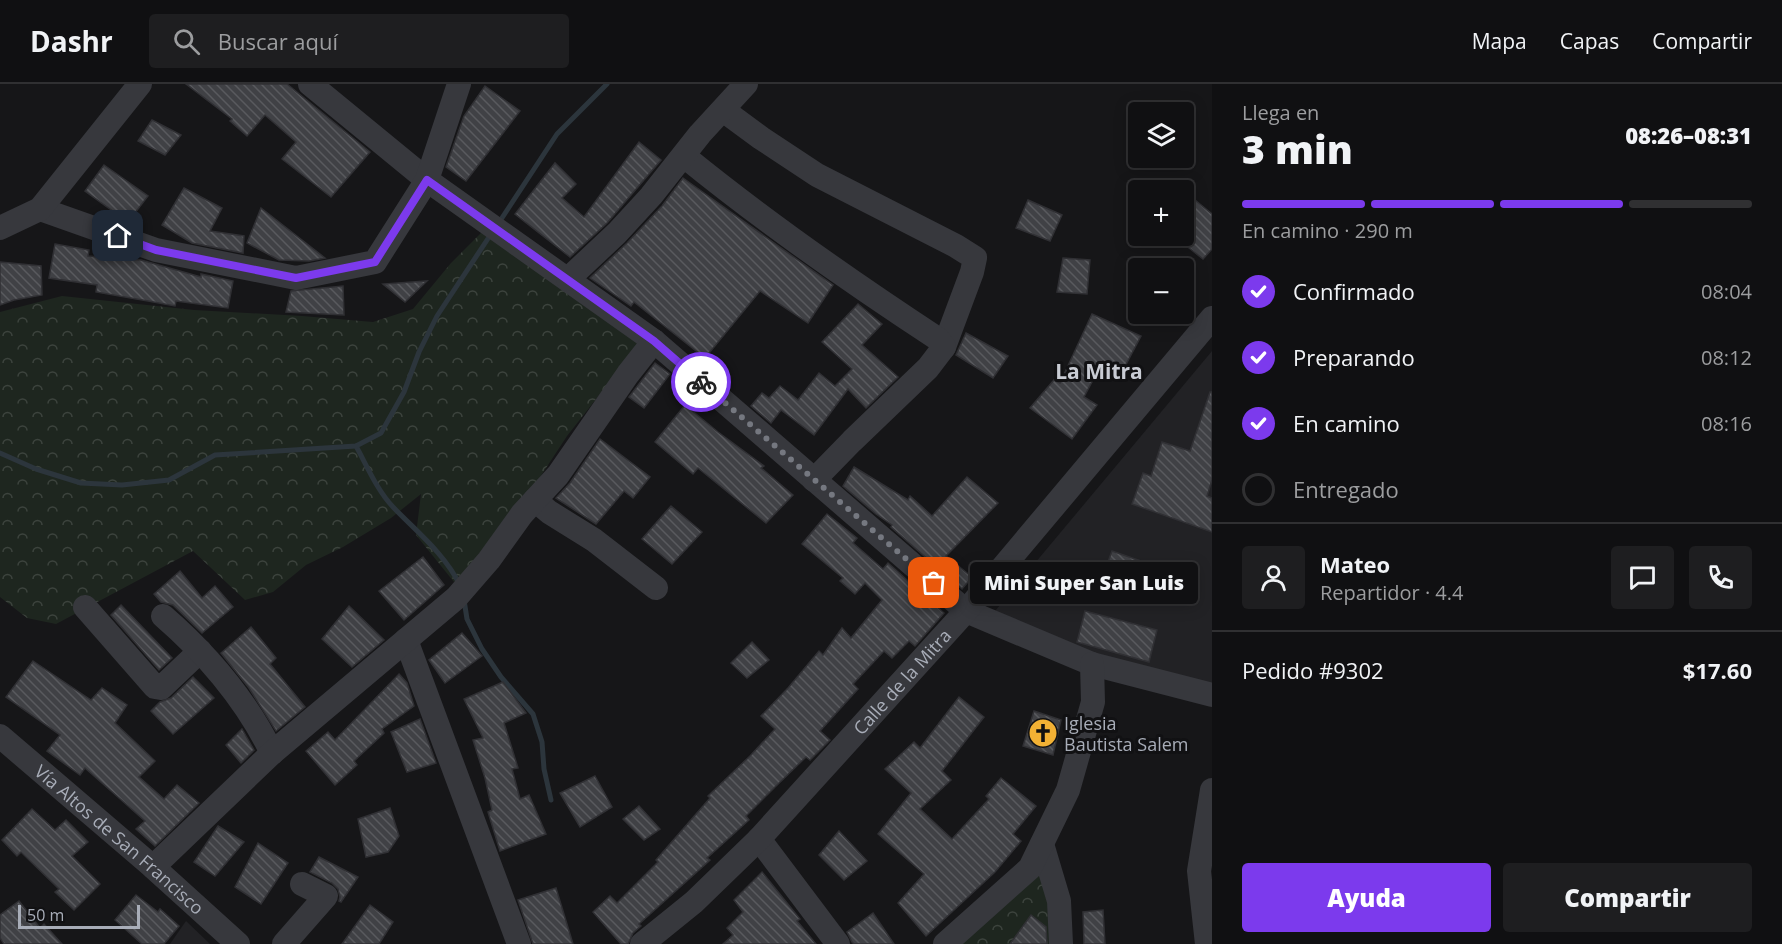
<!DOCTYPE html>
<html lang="es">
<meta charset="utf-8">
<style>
:root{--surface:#101012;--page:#1e1e20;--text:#f1f3f6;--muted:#9c9d9f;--line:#303032;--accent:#7c3aed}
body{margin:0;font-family:"Open Sans",sans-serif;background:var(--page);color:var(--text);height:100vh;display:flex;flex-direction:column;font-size:22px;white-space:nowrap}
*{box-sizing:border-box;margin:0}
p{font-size:20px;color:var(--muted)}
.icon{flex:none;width:33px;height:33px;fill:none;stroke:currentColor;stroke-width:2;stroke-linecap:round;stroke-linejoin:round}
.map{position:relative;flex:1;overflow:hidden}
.drawer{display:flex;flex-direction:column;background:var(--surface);width:570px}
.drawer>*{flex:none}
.tools{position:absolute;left:1128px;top:18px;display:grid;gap:12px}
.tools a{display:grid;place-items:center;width:66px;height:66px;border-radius:6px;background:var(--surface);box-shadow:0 3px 15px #0003,0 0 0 2px var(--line);font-size:30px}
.scale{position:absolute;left:18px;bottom:15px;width:122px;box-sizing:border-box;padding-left:6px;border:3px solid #a8adb8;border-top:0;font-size:16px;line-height:21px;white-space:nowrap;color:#a8adb8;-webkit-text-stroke:4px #111113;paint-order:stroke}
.pin{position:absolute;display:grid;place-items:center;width:51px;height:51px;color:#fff;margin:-26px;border-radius:12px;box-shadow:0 3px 9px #0006}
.courier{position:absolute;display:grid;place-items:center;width:60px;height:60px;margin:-30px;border:4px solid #7c3aed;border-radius:50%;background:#fff;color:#222;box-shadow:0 2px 8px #0007}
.bubble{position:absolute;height:42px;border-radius:6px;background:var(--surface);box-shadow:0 3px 15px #0003,0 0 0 2px var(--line);font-size:20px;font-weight:800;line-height:42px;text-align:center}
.headline em{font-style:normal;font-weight:800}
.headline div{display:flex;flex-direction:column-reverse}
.headline{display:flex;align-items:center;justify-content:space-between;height:102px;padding:0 30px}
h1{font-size:39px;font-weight:800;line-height:45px}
.bar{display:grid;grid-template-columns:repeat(4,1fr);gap:9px 6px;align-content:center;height:72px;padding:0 30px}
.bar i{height:8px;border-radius:4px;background:var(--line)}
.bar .active{background:var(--accent)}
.bar p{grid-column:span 4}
.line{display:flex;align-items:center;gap:15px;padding:0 30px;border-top:2px solid var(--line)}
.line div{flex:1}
.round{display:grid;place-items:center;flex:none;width:63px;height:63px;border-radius:6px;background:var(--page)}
ol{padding:0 30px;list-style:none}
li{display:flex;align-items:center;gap:18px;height:66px}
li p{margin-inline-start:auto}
li .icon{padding:6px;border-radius:50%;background:var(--accent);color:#fff;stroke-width:4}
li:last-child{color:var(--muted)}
li i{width:33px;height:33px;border:3px solid var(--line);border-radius:50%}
.primary-button{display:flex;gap:12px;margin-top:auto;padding:12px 30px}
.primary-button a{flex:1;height:69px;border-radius:6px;background:var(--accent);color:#fff;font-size:24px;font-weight:800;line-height:69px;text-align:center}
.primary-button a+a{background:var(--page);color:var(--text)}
header{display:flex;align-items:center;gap:36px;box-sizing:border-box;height:84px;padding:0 30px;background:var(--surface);border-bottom:2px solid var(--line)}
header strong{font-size:28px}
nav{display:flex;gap:33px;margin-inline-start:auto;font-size:21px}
.search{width:420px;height:54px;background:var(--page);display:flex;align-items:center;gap:15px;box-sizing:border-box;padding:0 21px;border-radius:6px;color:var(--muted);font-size:22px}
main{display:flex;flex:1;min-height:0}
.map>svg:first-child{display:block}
.built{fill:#222225}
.park{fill:url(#park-crowns)}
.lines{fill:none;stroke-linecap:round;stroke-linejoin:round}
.stream{stroke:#2c353c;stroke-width:5}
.building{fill:url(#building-back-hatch);stroke:#303034;stroke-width:1.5}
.minor{stroke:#37383d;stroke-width:24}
.done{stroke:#757880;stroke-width:6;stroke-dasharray:0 10.8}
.route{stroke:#7c3aed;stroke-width:8}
.labels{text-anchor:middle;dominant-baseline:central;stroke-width:6;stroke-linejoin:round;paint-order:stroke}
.street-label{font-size:18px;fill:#a8adb8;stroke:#111113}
.poi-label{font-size:18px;fill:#a8adb8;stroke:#111113;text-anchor:start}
.quarter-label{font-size:21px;font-weight:bold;fill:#c9ccd4;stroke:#111113}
</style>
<header>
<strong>Dashr</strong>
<div class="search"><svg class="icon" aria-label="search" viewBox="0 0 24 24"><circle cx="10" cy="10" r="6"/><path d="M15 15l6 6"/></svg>Buscar aquí</div>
<nav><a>Mapa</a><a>Capas</a><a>Compartir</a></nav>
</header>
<main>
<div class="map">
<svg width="1212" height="860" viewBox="0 0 1212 860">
<defs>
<pattern id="park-crowns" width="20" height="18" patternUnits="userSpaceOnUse" patternTransform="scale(1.5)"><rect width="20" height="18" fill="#1e261f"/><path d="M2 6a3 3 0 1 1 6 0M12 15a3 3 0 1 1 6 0" fill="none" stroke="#3c433d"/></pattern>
<pattern id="building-back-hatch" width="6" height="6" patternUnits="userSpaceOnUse" patternTransform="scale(1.5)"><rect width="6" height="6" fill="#404145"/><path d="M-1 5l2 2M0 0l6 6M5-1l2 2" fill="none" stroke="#595a5e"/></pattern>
</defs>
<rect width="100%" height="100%" fill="#161618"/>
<g class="built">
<polygon points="1212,267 1212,599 1106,577 990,533"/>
<polygon points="186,837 210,860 170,860"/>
</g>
<g class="park">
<polygon points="482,148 641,258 567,352 529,410 489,462 454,498 416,451 421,410 391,434 343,463 306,481 273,508 245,516 193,467 56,540 27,534 0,513 0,228 62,212 194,226 302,232 373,238 413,225 451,179"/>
<polygon points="1041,781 1053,837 1052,860 954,860"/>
</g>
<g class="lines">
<g class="stream">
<polyline points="498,140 557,50 607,0"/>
<path d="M356 362C367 382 377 406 393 423 417 448 444 469 460 501"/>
<polyline points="0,369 36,385 81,399 122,401 169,396 215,371 356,362 381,349 404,308 419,268 437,232 491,150"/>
<polyline points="464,516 467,535 482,565 501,593 533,630 542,658 544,685 551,716"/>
</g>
</g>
<g class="building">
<polygon points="186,0 287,0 370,68 331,113 282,75 296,58 265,31 247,52 230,37 232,35"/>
<polygon points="485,2 520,27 466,97 446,83 464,32"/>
<polygon points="152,36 181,51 165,71 138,57"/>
<polygon points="639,58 661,76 607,139 570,173 515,130 555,79 576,100 562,114 584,133"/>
<polygon points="104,81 148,112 128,138 85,107"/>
<polygon points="683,94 833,201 808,239 760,207 705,274 634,218 631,222 590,194 627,159 662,122"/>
<polygon points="184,104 222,124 210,147 244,152 243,169 192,159 162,141"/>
<polygon points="1184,107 1212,130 1212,165 1203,175 1184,160"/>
<polygon points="1028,116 1062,131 1050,157 1016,144"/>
<polygon points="261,124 325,174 309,177 279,176 247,159"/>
<polygon points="55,160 89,166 88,172 141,176 201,193 201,190 233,197 228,224 176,217 175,222 148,217 96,208 97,201 49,194"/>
<polygon points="1063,174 1090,176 1087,210 1057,208"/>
<polygon points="0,178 41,182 42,211 14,216 0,221"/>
<polygon points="427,197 405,218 383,200"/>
<polygon points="343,202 344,231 286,228 291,207"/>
<polygon points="858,220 882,240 862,261 898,293 866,324 848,305 814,351 781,326 771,339 751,322 762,309 769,314 780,302 798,316 819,289 835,302 852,285 822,258"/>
<polygon points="1092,230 1141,252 1123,286 1103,277 1084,313 1097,321 1072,355 1030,324 1054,296 1060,299"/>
<polygon points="966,249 1008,272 993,294 956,271"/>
<polygon points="655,279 670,290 644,324 629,313"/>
<polygon points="1210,308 1212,308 1212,396 1207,412 1212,414 1212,448 1132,420 1143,389 1151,392 1162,358 1190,367"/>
<polygon points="685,321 718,348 764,382 761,384 793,411 766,439 698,384 693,390 655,358"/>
<polygon points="600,355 650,393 633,414 624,407 596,440 556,414 570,399"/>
<polygon points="854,383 908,416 910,412 932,432 967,393 998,419 946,472 972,493 962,505 891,443 892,441 876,430 843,402"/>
<polygon points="671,422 702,448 672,480 642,455"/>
<polygon points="827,430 857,454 853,459 883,485 888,479 944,529 915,562 909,557 892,574 884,567 853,600 858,605 820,647 830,656 810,676 806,673 775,703 746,732 749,736 707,774 710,776 639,840 641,842 633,849 628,860 621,860 593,828 610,812 617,819 658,778 656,776 710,714 708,712 750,672 775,645 761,632 788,604 819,567 823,571 842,544 851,554 882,516 865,499 855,510 840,497 843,494 802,460"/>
<polygon points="1112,467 1167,486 1158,514 1102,494"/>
<polygon points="423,473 444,501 404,536 379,507"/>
<polygon points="180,487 202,514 215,502 233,523 202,549 173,521 161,518 154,510"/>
<polygon points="121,521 172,574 159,586 111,531"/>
<polygon points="349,522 384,556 352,583 322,555"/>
<polygon points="1085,527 1157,546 1149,578 1077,558"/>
<polygon points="251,543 276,574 270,580 305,623 276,647 249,604 221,569"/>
<polygon points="462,549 482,572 445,599 429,576"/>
<polygon points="752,558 769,576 747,594 731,579"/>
<polygon points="33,577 91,616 102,604 127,621 115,639 155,677 139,693 164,715 177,701 199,719 155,762 136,745 145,737 119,714 85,684 80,691 47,667 60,651 6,613"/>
<polygon points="399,590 407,599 414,622 382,645 384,649 354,677 357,681 335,701 306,667 328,648 335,656"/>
<polygon points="193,593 214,614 173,650 151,627 160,618 171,614"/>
<polygon points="503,598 526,629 504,639 518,684 512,685 520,715 529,711 546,750 500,767 488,728 492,726 485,694 473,656 483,654 464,615"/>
<polygon points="959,613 984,633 942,687 951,696 920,725 952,755 989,715 986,712 1001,694 1036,722 1013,750 1021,757 995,788 926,852 898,819 924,790 878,750 911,709 885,685 914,658 920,664"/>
<polygon points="1034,627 1061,636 1053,671 1023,662"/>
<polygon points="420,635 436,679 407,688 391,648"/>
<polygon points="242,645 254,666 241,679 226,661"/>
<polygon points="595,692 612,723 580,743 560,709"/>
<polygon points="639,722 660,745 644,756 623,735"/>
<polygon points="390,724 399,752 388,768 366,773 358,735"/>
<polygon points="32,725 55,746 66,736 88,758 72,772 100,800 74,826 55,808 59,805 21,768 17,772 2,756"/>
<polygon points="218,742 244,758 215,792 194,778"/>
<polygon points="839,747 867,777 844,796 819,771"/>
<polygon points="258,759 288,779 261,820 235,803"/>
<polygon points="319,773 358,793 341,818 339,817 340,813 338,805 332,799 310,788"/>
<polygon points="762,788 800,835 797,837 816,860 723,860 733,851 727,844 743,828 734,816"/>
<polygon points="556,804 573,860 533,860 518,816"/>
<polygon points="136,811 158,828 160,825 179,842 164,860 142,860 115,836"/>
<polygon points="19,817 40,844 44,840 62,860 4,860 0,854 0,831"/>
<polygon points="370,821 393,838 379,860 342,860"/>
<polygon points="1103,826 1105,860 1084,860 1083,828"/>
<polygon points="873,829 894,860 854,860 852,858 847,848"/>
<polygon points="1031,831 1046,843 1047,860 1010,860"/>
</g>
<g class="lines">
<g class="minor">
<polyline points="310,0 427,96 654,257 966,527 1092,580 1212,611"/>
<polyline points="723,26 761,54 817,91 956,162 975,174 972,188 944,263"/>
<path d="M684 72C765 138 851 198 938 255L944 263 928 284 852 357 814 396"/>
<polyline points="40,125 156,166 296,194 375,178 427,96 459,0"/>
<polyline points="0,144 40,125 140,0"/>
<polyline points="568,195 617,149 651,112 700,50 746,0"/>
<polyline points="535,416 549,428 594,456 656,504"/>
<polyline points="85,523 155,603 161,604 200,567"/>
<path d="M163 532C208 571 246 616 272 669"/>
<polyline points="406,556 519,860"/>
<path id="s1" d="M0 652 153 783 238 860"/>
<polyline points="759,755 838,860"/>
<polyline points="1042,760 1059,817 1061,860"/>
<polyline points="153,783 272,669 456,514 489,476 522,430 558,391 628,290 654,257"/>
<polyline points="284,860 326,812 302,800"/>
<path id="s2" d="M642 860 694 818 759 755 966 527 1212 234"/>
<polyline points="945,860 1030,784 1068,706 1093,618 1092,580"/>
<polyline points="1207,860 1199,787 1212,706"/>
</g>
</g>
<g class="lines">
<polyline class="done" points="701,298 934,499"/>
<polyline class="route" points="118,152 156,166 296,194 375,178 427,96 654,257 701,298"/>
</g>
<defs>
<g id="church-disc" transform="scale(1.5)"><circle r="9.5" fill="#f2b134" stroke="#111113"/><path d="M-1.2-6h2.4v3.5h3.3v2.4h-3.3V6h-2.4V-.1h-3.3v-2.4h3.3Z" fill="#111"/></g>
</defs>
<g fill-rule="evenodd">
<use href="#church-disc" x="1043" y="649"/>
</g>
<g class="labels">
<g class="street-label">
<text stroke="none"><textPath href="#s2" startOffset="370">Calle de la Mitra</textPath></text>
<text stroke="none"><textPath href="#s1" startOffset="158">Vía Altos de San Francisco</textPath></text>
</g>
<g class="poi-label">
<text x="1064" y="639">Iglesia<tspan x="1064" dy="21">Bautista Salem</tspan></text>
</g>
<g class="quarter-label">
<text x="1099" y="287">La Mitra</text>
</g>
</g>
</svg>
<div class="tools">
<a><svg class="icon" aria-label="layers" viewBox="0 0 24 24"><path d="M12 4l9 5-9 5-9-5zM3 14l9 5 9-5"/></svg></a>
<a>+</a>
<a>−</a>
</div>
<div class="scale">50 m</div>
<div class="pin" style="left:934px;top:499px;background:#ea580c"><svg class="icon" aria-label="bag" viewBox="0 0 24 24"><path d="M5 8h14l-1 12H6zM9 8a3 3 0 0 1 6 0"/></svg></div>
<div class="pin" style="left:118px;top:152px;background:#1f2937"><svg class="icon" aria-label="home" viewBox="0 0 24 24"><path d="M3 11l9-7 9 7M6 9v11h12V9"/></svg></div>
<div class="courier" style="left:701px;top:298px"><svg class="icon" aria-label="bike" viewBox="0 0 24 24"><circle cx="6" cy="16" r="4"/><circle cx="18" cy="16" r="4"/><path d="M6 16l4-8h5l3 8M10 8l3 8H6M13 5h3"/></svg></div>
<div class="bubble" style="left:970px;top:478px;width:228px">Mini Super San Luis</div>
</div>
<section class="drawer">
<div class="headline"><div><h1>3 min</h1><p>Llega en</p></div><em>08:26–08:31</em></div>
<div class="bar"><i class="active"></i><i class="active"></i><i class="active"></i><i></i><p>En camino · 290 m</p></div>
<ol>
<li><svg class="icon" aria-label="check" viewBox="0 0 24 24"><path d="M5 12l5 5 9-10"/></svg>Confirmado<p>08:04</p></li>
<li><svg class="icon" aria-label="check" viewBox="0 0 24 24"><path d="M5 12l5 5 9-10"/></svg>Preparando<p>08:12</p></li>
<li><svg class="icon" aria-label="check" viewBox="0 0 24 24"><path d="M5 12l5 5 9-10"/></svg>En camino<p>08:16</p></li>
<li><i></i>Entregado</li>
</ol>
<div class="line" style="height:108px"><a class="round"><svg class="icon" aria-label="person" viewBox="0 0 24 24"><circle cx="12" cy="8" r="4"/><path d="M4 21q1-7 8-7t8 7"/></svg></a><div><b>Mateo</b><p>Repartidor · 4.4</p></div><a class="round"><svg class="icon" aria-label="chat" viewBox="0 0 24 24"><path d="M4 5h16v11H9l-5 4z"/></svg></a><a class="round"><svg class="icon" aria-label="phone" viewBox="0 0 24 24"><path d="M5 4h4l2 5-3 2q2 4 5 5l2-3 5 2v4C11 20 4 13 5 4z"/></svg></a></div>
<div class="line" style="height:78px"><div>Pedido #9302</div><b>$17.60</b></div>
<div class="primary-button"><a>Ayuda</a><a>Compartir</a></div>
</section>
</main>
